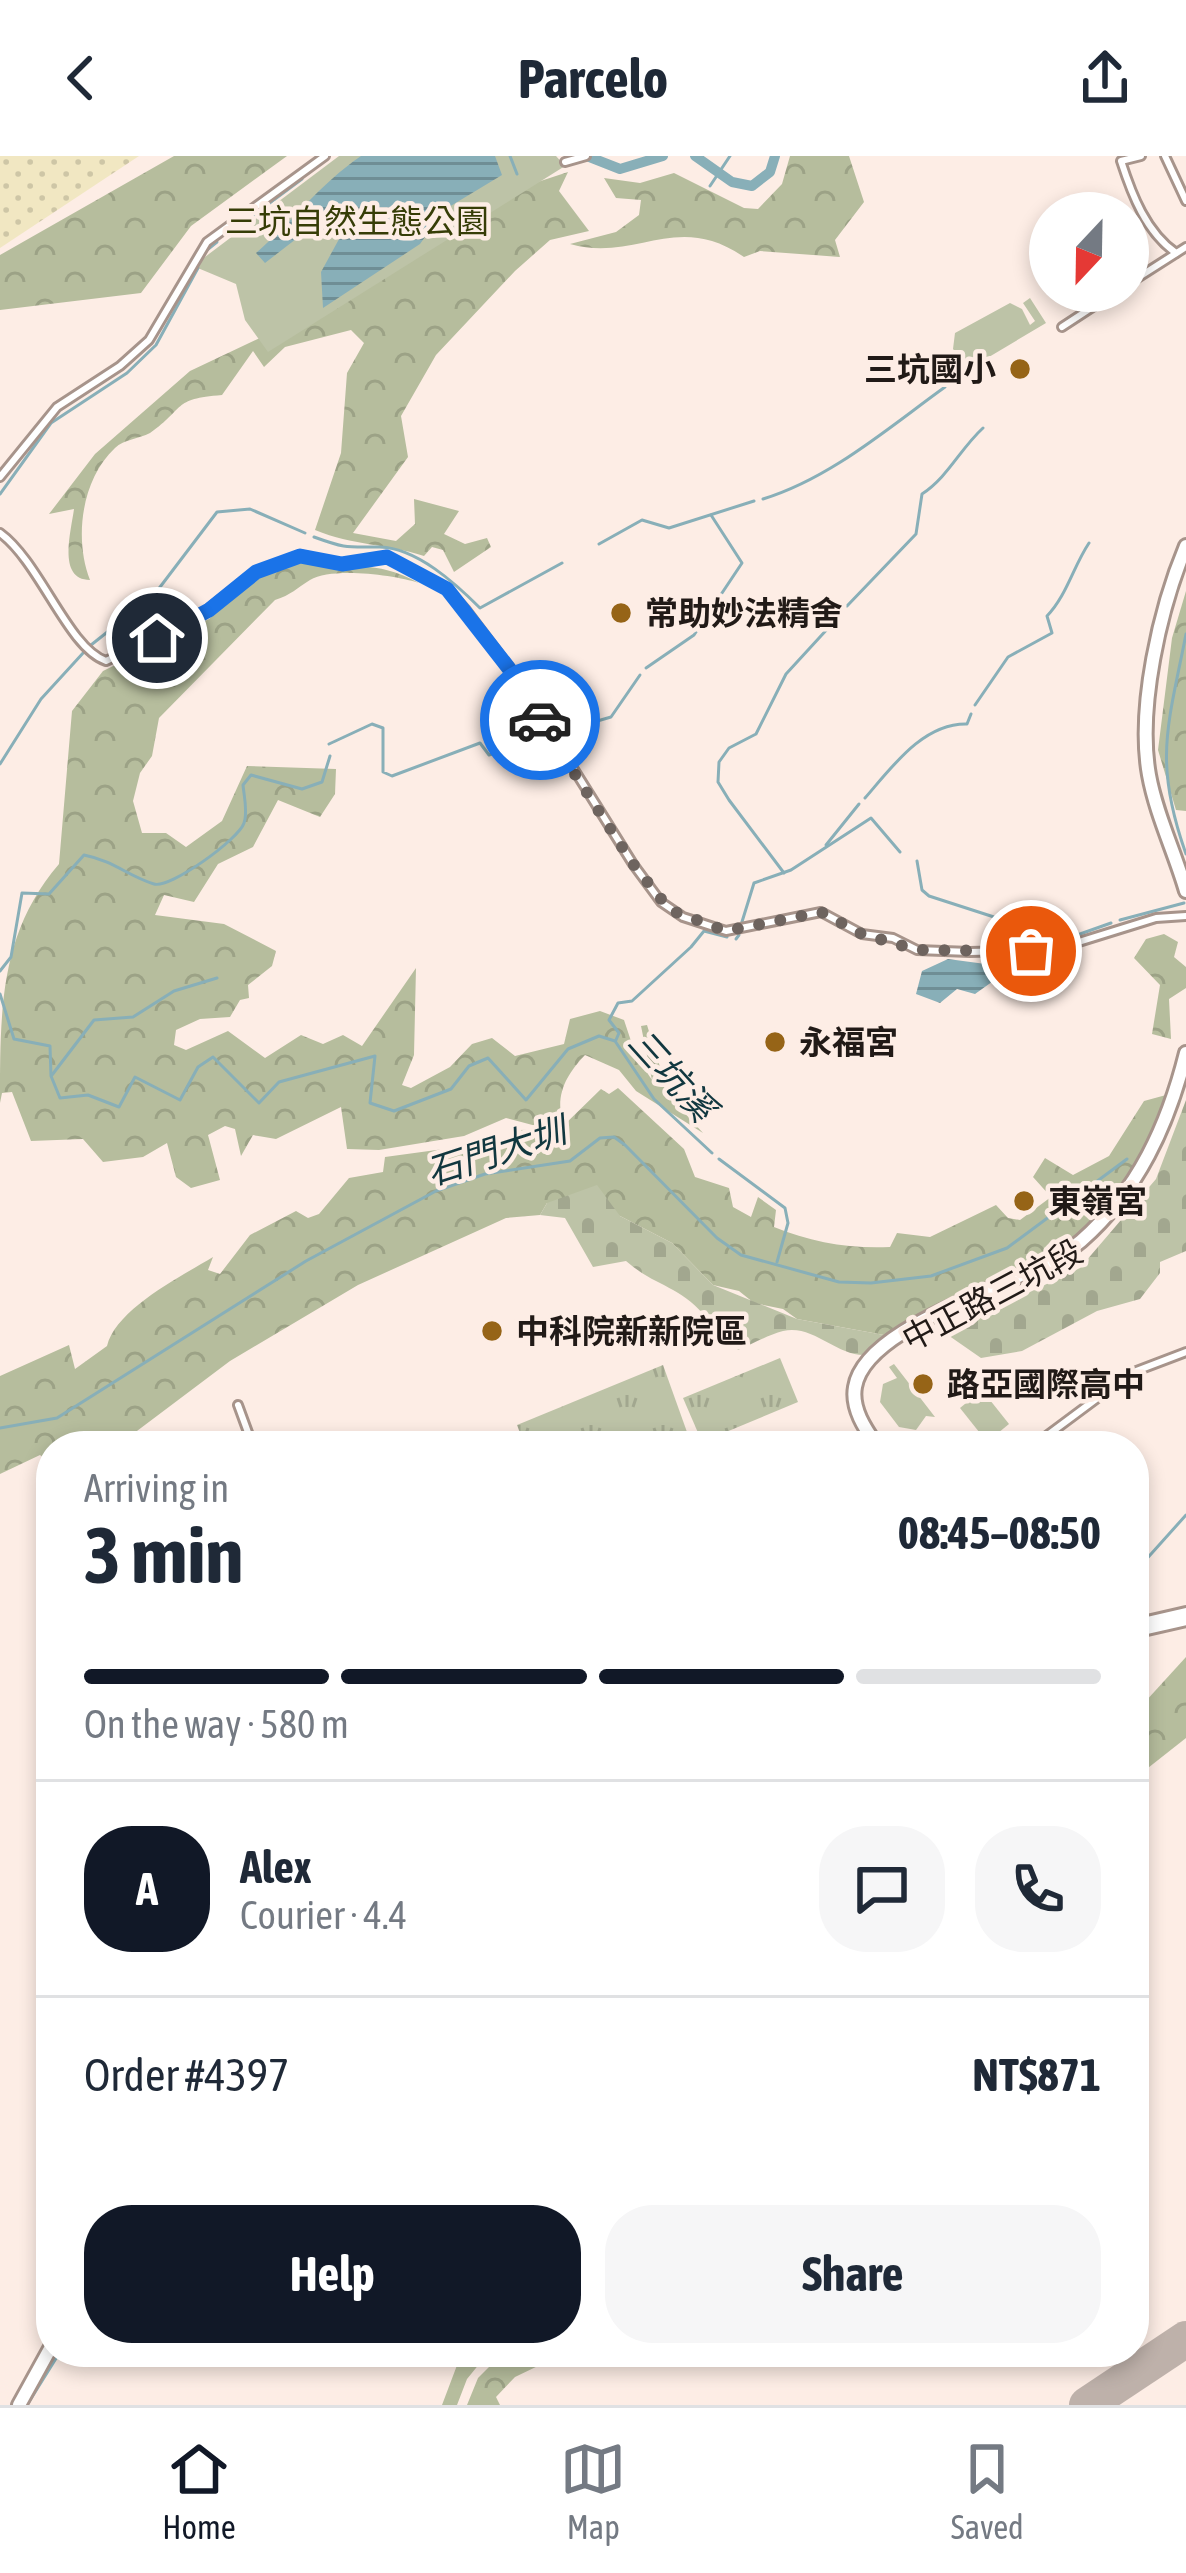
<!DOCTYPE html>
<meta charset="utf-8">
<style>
:root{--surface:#fff;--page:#f6f6f7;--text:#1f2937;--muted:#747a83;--line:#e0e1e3;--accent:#111827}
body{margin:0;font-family:"Asap Condensed","Noto Sans TC",sans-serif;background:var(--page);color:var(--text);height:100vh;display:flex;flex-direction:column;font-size:45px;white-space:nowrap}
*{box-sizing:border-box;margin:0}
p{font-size:39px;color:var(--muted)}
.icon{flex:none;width:66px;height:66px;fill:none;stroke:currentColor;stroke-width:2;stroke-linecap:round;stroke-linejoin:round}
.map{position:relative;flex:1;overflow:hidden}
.details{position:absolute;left:36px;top:1275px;width:1113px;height:936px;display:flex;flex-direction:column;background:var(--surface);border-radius:48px;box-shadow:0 6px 18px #0003}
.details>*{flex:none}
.needle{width:78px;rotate:202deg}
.fabs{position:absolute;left:1029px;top:36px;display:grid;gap:24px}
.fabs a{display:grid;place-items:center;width:120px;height:120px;border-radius:50%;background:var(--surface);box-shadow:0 6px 18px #0003;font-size:60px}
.pin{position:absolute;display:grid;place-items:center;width:102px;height:102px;color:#fff;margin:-51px;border:6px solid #fff;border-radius:50%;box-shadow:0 3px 12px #0007}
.courier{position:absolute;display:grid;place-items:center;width:120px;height:120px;margin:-60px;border:9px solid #1a73e8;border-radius:50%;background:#fff;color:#222;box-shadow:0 3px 15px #0007}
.head em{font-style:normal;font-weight:700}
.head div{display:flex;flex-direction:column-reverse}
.head{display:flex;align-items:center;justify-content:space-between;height:204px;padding:0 48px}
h1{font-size:78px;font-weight:700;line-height:90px}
.bar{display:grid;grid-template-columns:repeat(4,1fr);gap:18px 12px;align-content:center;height:144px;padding:0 48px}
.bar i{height:15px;border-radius:9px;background:var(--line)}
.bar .current{background:var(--accent)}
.bar p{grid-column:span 4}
.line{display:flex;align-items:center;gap:30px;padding:0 48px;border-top:3px solid var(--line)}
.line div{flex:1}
.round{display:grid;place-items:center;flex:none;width:126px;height:126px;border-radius:48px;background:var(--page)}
.cta{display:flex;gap:24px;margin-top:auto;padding:24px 48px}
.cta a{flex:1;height:138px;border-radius:48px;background:var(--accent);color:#fff;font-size:48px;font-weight:700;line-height:138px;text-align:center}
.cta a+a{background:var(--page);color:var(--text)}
header{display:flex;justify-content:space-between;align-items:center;height:156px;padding:0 48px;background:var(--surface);font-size:54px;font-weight:700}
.tabs{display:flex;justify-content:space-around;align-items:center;height:168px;border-top:3px solid var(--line);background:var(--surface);font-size:33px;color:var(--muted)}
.tabs a{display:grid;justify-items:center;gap:6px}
.tabs .current{color:var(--accent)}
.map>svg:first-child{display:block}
.grass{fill:url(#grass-tufts)}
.forest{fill:url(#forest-crowns)}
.sand{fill:url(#sand-dots)}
.cemetery{fill:url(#cemetery-stones)}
.park{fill:#bdc3a7}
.water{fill:url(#water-rules)}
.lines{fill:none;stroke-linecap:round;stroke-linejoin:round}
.stream{stroke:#88afb8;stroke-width:3}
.river{stroke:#88afb8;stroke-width:10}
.runway{stroke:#beb1aa;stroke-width:36}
.street-casing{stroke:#a7948b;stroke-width:12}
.secondary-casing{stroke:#a7948b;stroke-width:16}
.primary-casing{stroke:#a7948b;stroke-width:18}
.street{stroke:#fff;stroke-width:6}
.secondary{stroke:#fff;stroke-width:10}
.primary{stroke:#fff;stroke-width:12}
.done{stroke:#6e645f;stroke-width:12;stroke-dasharray:0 21.6}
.route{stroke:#1a73e8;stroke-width:15}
.poi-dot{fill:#966417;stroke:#fdede5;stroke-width:4.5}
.labels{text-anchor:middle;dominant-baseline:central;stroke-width:9;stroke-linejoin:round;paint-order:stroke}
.park-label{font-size:33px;fill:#363d07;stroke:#fdede5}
.poi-label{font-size:33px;font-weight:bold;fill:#211a17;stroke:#fdede5;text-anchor:start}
.street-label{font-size:33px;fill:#211a17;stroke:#fdede5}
.water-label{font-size:36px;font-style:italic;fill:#11373f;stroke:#fdede5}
</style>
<header><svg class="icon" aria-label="back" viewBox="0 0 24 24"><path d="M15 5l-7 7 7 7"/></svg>Parcelo<svg class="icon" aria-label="share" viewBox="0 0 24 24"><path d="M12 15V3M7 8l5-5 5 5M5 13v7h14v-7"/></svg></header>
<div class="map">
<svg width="1186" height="2249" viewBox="0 0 1186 2249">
<defs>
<pattern id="grass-tufts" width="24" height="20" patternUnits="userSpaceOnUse" patternTransform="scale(3)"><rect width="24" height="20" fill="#bdc3a7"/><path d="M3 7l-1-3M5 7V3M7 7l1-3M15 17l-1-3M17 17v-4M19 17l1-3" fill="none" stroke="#a2a78f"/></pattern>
<pattern id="forest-crowns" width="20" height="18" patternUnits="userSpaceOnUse" patternTransform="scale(3)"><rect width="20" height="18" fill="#b6bd9d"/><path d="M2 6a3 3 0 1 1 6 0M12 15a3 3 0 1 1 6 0" fill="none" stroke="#9ca286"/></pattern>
<pattern id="sand-dots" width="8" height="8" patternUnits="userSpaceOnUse" patternTransform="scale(3)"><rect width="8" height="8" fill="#f1e7c2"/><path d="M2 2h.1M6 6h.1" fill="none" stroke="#cec6a6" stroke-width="1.8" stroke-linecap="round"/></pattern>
<pattern id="cemetery-stones" width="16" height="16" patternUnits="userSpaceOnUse" patternTransform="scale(3)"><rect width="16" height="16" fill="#bdc3a7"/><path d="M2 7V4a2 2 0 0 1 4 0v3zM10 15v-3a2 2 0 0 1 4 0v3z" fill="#a2a78f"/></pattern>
<pattern id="water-rules" width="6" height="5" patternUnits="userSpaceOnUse" patternTransform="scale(3)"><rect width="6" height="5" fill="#88afb8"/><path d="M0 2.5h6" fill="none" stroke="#6f8e95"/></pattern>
</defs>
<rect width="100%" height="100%" fill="#fdede5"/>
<g class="grass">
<polygon points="780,1202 798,1246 702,1286 683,1242"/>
<polygon points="663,1209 692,1290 525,1290 517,1269"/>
</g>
<g class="forest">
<polygon points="174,0 287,0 191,70 141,137 0,154 0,99"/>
<path d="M790 0H849L864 46 835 84 840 101 760 95 744 101C676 54 636 107 570 88L616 76 639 59 641 44 616 42 604 22 640 27 674 17 744 52 758 53 782 28Z"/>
<path d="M568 16 559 35 589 75 550 84 515 115 436 199 401 260 408 301 353 377 396 385 415 368 414 343 459 355 444 378 465 388 487 382 491 391 454 416 443 394 432 391 424 400C384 387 354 390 315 374L341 297 347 217 364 187 351 174 285 191 264 211 253 195 222 239C171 243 186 252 150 277 139 283 124 283 115 292 81 324 74 383 90 424 57 424 71 376 74 353L49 358 95 298 190 215 281 172 449 55Z"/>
<path d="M303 405C352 415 373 402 419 427 394 419 332 411 310 424 297 432 291 439 275 444L159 562 152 600 140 617 133 645 142 677H166L186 691 222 665 247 610 336 613 335 638 320 661 278 644 253 691 218 708 194 746 164 739 155 759 224 768 276 795 272 810 248 829 249 842 240 844 230 861 200 863 176 874 174 889 186 894 228 875 265 902 301 879 323 888 343 879 362 890 416 812 414 899 402 929 411 932 450 911 472 888 492 882 515 900 564 888 570 863 600 855 624 864 636 900 652 924 641 870 647 869 669 940 703 977 636 935 619 914 585 899C569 916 557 934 561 959L540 971 506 962 464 980 379 994 347 993 341 951 276 983 253 979 241 1000 235 973 225 970 208 979 220 1024 191 1032 176 1021 167 987 143 1001 103 1006 83 983 31 985 12 936 2 937 0 947C0 852 0 777 59 708L72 555 103 515 209 463 251 425Z"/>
<polygon points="1186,435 1186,655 1176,654 1158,594 1172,482"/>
<polygon points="1164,778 1178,786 1174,801 1186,811 1186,832 1169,843 1171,883 1152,878 1160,829 1134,802 1146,783"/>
<path d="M618 932 684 993 695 1021 729 1032 733 1051 751 1061 758 1041 776 1054 774 1071C811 1086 849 1093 890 1091L897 1077 930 1081 996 1049 1008 1062 1020 1064 1051 1041 1033 1021 1045 1002 1073 1019 1109 1000 1144 945 1166 939 1155 981 1139 1007 1105 1054 1068 1088 884 1179 797 1163 783 1153 754 1147 739 1135 713 1129 672 1087 620 1060 547 1047 540 1059 506 1062 358 1129 230 1205 117 1290H51V1308L40 1299 0 1318V1220L69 1189 75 1213 107 1190C116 1153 180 1121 213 1101L208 1114 220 1118 250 1079 296 1055 308 1062 319 1058 349 1022 383 1016 385 1001 451 992 493 976 500 986 517 984 520 974 560 973 601 933 609 938Z"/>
<polygon points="1186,1501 1186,1582 1134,1623 1134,1558"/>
<polygon points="462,2196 489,2196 467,2223 457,2249 442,2249"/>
<polygon points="504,2196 567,2196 515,2221 496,2241 500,2249 467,2249 478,2222"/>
</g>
<polygon class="sand" points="0,0 139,0 0,92"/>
<g class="cemetery">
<polygon points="1186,944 1186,1095 1160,1106 1160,1117 1140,1143 1097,1155 1022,1195 981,1202 945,1177 1080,1112 1156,1023"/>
<path d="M597 1029 620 1060 672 1087 713 1129 797 1163 884 1179 864 1199C835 1199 813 1168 783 1175 768 1179 752 1188 738 1194L717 1163 708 1164C681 1129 657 1132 626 1105L593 1111 565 1062 540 1059 547 1047Z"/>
</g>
<g class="park">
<polygon points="339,0 556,0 565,10 268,196 245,164 236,128 193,110"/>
<polygon points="1030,142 1046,167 962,217 958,210 964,206 953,193 955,177 1010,147 1022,153 1030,169 1035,165 1023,147"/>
<polygon points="894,1208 935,1261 926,1260 916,1274 899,1271 880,1246 883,1228 897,1222 889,1211"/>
<polygon points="982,1234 1009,1268 987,1286 960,1252"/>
</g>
<g class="water">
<path d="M361 0H495L502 19 444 54 420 88 323 152 321 116 344 74 330 60 301 72 296 83 265 107 256 97C293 65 320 28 361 0Z"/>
<polygon points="948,803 993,809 1003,818 975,838 957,833 940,847 916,838 922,815"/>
</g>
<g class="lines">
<g class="stream">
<polyline points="510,0 517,18"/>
<polyline points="710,30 730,0"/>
<polyline points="228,78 302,23"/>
<polyline points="207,94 217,86"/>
<polyline points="0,338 51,267 127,217 156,189 198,112"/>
<path d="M763 343C831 322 888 272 945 231"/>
<path d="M314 381C347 393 347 391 380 391 417 392 456 428 480 452L562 407"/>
<polyline points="599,388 642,364 669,372 754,345"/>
<path d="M847 450 916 378 922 338C948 321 960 293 983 272"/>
<path d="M1186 478C1168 570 1153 605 1186 698"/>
<polyline points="91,489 154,439 217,356 250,353 305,377"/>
<polyline points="646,512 694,479 742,407 711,359"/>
<path d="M975 549 1008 501 1052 477 1047 460C1067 439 1073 411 1089 387"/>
<polyline points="553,578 611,561 640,519"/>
<polyline points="329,588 372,568 383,572 383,616 392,620 480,587 489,599 544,581"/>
<polyline points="0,608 41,543 84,496"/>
<path d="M865 642C892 611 923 567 967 568L971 558"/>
<polyline points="826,689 859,648"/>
<polyline points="917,705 922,734 929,740 994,761 1030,789 1049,789 1111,767"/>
<polyline points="784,717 729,644 718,626 719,606 729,592 756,578 786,518 842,457"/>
<polyline points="1120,764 1184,747"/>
<polyline points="741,769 754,727 791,714 871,662 900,696"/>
<polyline points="736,783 739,779"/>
<path d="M0 815 11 801 22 737 49 738 84 699C114 705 128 720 154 728 170 733 239 683 244 667 248 656 244 640 243 629L251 619 302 633 322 626 330 600"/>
<polyline points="0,838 14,883 50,890 51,920 60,942 88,939 119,951 135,921 180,944 198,911 213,901 259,947 279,926 375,900 370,947 394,955 451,933 469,910 488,902 526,944 568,893 599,880 615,885 654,943 712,997"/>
<polyline points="616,884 619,877 609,864 618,847 632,845 691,791 704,775 727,781"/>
<polyline points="52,919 94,864 133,861 174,835 217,822"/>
<polyline points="719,1003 785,1052 788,1067 777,1106"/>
<polyline points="0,1272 57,1262 306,1105 436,1035 485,1018 570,1005 600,982 614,981 625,989 717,1082 741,1099 839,1126 871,1127 931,1120 1007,1092 1127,1003"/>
<polyline points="1134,1417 1186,1359"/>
<polyline points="27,2249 60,2196"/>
</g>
<g class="river">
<polyline points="587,0 620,13 663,0"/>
<polyline points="695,0 732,26 752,30 770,16 775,0"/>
</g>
<polyline class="runway" points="1087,2249 1186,2183"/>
<g class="street-casing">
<g id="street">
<path d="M1141 0 1121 5C1132 39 1146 76 1176 97"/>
<polyline points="1165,0 1186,45"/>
<polyline points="565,6 586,0"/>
<polyline points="1128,128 1186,91"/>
<polyline points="1062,171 1117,135"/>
<polyline points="0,321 57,251 120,210 149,184 207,86 325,0"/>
<path d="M0 377C40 406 68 492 106 505L198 461 256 416 300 399 342 408 387 401 447 433 466 454 515 519 633 708 661 746 683 761 726 775 821 756 862 778 893 782 917 794 970 796 1053 794 1156 762 1186 760"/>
<polyline points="238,1249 253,1290"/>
<polyline points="320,1290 337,1284"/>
<polyline points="1033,1290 1131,1217 1186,1196"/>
</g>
</g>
<g class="secondary-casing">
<g id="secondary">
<polyline points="1134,1469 1186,1457"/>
<polyline points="1134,1476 1186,1464"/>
</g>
</g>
<g class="primary-casing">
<g id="primary">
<path d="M1186 390C1160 452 1137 552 1149 619 1156 658 1175 697 1186 735"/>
<path d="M877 1290C866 1274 851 1253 855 1231 866 1165 1031 1128 1081 1085 1138 1035 1168 969 1186 897"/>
<polyline points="19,2249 51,2191"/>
</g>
</g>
<use href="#street" class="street"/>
<use href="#secondary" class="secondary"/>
<use href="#primary" class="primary"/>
</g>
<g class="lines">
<polyline class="done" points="540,564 633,708 670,754 726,775 821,756 862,778 917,794 1031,795"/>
<polyline class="route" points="157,482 209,454 256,416 300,400 342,408 387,401 447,433 514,519 540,564"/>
</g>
<g class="poi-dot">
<circle cx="1020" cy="213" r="12"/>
<circle cx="621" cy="457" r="12"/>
<circle cx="775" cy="886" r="12"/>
<circle cx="1024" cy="1045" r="12"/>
<circle cx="492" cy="1175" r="12"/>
<circle cx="923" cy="1228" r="12"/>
</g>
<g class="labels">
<g class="park-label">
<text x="357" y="65">三坑自然生態公園</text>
</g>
<g class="poi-label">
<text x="996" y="213" text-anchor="end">三坑國小</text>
<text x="645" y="457">常助妙法精舍</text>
<text x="799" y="886">永福宮</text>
<text x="1048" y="1045">東嶺宮</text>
<text x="516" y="1175">中科院新新院區</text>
<text x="947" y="1228">路亞國際高中</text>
</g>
<g class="street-label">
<text transform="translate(992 1139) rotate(-28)">中正路三坑段</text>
</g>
<g class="water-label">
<text transform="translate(672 919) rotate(48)">三坑溪</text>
<text transform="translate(496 995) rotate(-18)">石門大圳</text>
</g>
</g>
</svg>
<div class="fabs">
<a><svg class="needle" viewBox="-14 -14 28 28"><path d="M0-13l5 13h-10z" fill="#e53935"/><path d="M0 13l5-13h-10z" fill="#747a83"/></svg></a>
</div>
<div class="pin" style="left:1031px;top:795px;background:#ea580c"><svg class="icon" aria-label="bag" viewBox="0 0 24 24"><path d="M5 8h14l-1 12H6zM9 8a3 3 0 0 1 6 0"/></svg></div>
<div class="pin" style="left:157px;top:482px;background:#1f2937"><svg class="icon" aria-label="home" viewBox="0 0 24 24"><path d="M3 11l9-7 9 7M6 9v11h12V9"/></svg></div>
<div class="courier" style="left:540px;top:564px"><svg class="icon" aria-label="car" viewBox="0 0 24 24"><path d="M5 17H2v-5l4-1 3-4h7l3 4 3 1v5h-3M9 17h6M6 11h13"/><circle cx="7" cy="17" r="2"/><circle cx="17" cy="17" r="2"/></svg></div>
<section class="details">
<div class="head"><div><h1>3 min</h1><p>Arriving in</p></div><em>08:45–08:50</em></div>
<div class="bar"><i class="current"></i><i class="current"></i><i class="current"></i><i></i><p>On the way · 580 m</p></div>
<div class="line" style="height:216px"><b class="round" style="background:var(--accent);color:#fff">A</b><div><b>Alex</b><p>Courier · 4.4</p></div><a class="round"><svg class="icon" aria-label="chat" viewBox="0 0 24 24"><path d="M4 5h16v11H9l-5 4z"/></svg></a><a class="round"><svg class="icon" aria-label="phone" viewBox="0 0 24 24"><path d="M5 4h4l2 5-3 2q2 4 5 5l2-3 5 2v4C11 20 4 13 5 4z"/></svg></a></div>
<div class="line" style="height:156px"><div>Order #4397</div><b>NT$871</b></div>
<div class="cta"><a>Help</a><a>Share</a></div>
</section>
</div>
<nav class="tabs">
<a class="current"><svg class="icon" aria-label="home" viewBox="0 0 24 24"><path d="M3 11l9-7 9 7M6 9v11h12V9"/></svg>Home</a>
<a><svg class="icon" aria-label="map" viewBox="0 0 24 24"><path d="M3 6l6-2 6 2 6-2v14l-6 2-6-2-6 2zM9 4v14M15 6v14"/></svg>Map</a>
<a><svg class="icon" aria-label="saved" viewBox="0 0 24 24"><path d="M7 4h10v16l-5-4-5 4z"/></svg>Saved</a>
</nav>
